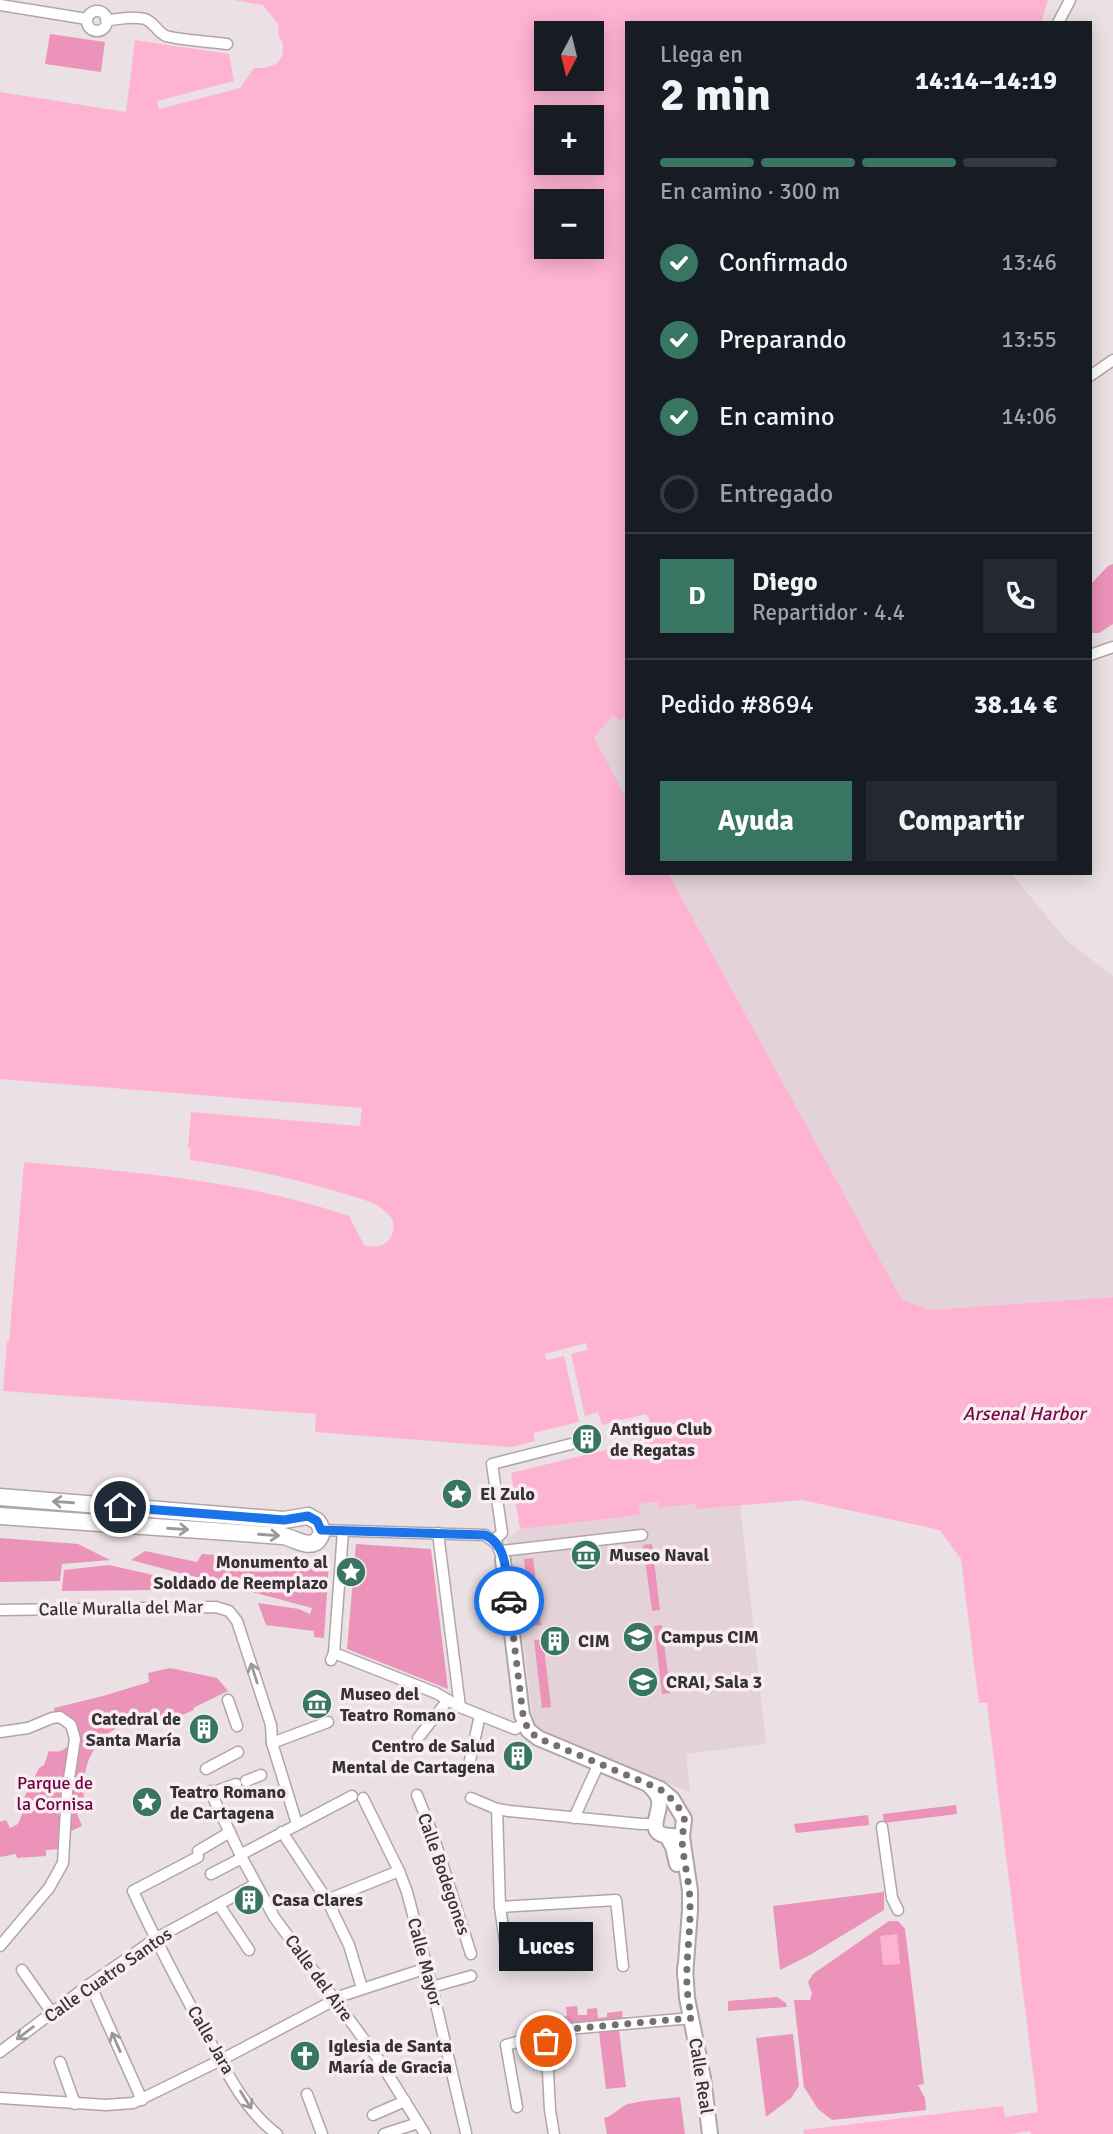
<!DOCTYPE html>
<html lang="es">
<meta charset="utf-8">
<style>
:root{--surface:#171b24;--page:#242831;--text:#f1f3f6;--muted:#9ea1a6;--line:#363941;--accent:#387663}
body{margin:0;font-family:Signika,sans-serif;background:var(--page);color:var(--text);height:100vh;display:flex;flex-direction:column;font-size:26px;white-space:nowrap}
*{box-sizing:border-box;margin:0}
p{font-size:23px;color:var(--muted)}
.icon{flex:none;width:38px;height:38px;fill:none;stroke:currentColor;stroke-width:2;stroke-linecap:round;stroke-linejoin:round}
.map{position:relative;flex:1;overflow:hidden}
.drawer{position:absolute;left:625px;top:21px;width:467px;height:854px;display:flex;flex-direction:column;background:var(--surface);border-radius:0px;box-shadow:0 4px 18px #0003}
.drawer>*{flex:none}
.needle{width:46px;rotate:187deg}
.fabs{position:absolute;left:534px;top:21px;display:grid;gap:14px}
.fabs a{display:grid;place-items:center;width:70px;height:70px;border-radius:0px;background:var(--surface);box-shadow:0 4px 18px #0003;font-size:35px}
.pin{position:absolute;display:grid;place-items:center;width:60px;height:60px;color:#fff;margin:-30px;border:4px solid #fff;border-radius:50%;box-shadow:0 2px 7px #0007}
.courier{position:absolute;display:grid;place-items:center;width:70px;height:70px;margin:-35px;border:5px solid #1a73e8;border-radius:50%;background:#fff;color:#222;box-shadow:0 2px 9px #0007}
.bubble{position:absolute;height:49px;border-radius:0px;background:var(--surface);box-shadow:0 4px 18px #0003;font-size:23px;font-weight:800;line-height:49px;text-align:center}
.summary em{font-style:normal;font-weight:800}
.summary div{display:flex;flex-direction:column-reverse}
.summary{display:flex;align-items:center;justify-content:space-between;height:119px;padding:0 35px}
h1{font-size:46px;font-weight:800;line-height:52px}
.bar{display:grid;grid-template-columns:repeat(4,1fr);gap:10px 7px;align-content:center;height:84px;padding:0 35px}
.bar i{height:9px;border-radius:5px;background:var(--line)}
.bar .on{background:var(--accent)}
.bar p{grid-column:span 4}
.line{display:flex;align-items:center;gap:18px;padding:0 35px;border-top:2px solid var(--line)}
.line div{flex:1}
.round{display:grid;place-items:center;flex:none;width:74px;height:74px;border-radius:0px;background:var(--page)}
ol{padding:0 35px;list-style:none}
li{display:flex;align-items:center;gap:21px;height:77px}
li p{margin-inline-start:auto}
li .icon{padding:7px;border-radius:50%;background:var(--accent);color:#fff;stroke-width:4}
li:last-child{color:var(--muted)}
li i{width:38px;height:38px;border:4px solid var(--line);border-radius:50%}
.primary-button{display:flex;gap:14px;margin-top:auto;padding:14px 35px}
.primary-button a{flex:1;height:80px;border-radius:0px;background:var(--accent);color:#fff;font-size:28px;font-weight:800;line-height:80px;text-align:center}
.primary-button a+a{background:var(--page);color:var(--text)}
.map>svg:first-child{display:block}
.built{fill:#e4d2d9}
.green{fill:#ec93b9}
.water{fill:#feb3d2;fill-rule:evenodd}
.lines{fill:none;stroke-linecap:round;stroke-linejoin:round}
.street-casing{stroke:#b0a6aa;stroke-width:13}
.secondary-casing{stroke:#b0a6aa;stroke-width:18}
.primary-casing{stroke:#b0a6aa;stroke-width:19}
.street{stroke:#fff;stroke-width:10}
.secondary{stroke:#fff;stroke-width:14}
.primary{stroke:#fff;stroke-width:16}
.oneway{stroke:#9b989a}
.done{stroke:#766f72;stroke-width:7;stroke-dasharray:0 12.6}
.route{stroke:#1a73e8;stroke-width:9}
.labels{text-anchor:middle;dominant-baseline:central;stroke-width:7;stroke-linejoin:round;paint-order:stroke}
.poi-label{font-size:18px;font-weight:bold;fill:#373234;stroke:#f8eef2;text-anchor:start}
.street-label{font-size:18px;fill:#373234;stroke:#f8eef2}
.park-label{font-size:18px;fill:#700043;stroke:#f8eef2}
.water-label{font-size:19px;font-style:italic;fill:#780b4a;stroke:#f8eef2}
</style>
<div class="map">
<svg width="1113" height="2134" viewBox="0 0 1113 2134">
<rect width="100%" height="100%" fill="#ebe0e4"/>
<g class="built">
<polygon points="613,715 621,721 626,715 626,798 593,738"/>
<polygon points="668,873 1011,873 1066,940 1113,976 1113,1297 930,1310 902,1300"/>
<polygon points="659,1502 660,1508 695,1504 696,1508 740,1504 766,1744 686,1754 690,1791 687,1791 541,1732 534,1726 513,1559 507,1539 520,1529 639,1515 638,1504"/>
</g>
<g class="green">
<polygon points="50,34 105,42 101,72 45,64"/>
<polygon points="1113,564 1113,624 1099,633 1090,633 1090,585 1108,566"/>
<polygon points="0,1538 78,1544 110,1560 62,1564 60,1581 0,1582"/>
<polygon points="356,1544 431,1549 448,1689 347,1649"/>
<polygon points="652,1544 660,1610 652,1611 643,1545"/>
<polygon points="145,1551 197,1562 202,1554 329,1563 324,1638 314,1637 314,1631 266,1625 258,1603 299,1609 310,1614 312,1608 131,1560"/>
<polygon points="533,1558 541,1625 532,1626 524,1559"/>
<polygon points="109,1565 153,1575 153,1590 62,1591 64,1570"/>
<polygon points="662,1625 670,1693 662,1694 654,1626"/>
<polygon points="543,1639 551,1707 542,1708 534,1640"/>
<path d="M170 1668 217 1678 228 1691 193 1708 194 1710 177 1717 174 1724C114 1708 75 1749 85 1808L76 1811 82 1826 71 1831 60 1830V1849L46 1850V1856L17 1858 16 1854 0 1857V1822L6 1820 10 1828 18 1824 28 1800 24 1798 39 1768 44 1765 49 1751C74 1756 79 1727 55 1721L54 1708 103 1696 149 1682 148 1673Z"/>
<polygon points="956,1805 957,1814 884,1823 883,1814"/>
<polygon points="868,1815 869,1825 796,1833 794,1824"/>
<polygon points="884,1892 884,1910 810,1955 780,1970 773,1906"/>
<polygon points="889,1921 898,1921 905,1929 924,2084 918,2085 925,2098 926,2110 832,2120 818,2109 804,2087 794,2000 810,2000 812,1993 808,1982 813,1974"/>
<polygon points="777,1997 786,2003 787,2007 728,2011 728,2001"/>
<polygon points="577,2006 578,2015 587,2015 587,2009 597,2008 598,2018 607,2017 607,2013 622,2011 623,2022 562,2028 561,2017 567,2016 566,2007"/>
<polygon points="619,2030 626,2087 606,2089 599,2032"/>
<polygon points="793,2034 799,2086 791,2098 766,2117 756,2038"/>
<path d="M680 2097 685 2134H607L604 2118C614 2116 619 2107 628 2104 645 2100 663 2099 680 2097Z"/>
</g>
<g class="water">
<path d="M234 0H1048L1041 23H626V715L621 721 613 715 594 738 626 798V873H668L902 1300 930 1310 1113 1297V2134H1031L1030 2131 1009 2134H804L803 2130 1003 2106 1005 2117 1038 2112 987 1703H979L961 1559 940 1530 802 1500 696 1509 695 1504 659 1508 658 1502 639 1504 640 1515 520 1529 511 1473 638 1442V1440L651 1437 653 1434 648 1416 645 1414 602 1425 598 1412 585 1416 571 1354 588 1350 586 1343 545 1354 547 1360 564 1356 579 1422 533 1433 535 1441 511 1447 315 1432 316 1414 3 1391 7 1341H9L24 1162C133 1172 245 1180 349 1216L364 1245C377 1249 390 1246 393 1231 395 1223 392 1217 386 1212 375 1201 356 1198 342 1193 292 1178 242 1167 190 1160L191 1149 188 1148 191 1112 360 1126 362 1108 0 1079V92L126 112 135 40 229 54 234 81 157 101 159 109 240 88 254 68H264L276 64 282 57 283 44 278 35 279 25 263 5ZM546 33H592V79H546ZM546 117H592V163H546ZM592 201V247H546V201Z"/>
<polygon points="897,1934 900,1964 883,1965 880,1936"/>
</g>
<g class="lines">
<g class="street-casing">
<g id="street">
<polyline points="0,5 87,19"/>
<circle cx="97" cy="21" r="10"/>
<path d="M106 20C120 20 131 15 145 19 154 22 158 33 166 36 185 41 208 41 227 44"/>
<polyline points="1058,23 1070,0"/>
<polyline points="1090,376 1113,360"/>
<polyline points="1090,655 1113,647"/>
<polyline points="321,1530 485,1535 497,1544 503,1560"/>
<polyline points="438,1533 460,1707"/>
<polyline points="494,1540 502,1533 492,1464 571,1444"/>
<polyline points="501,1551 642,1535"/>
<polyline points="0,1610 216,1607 229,1611 237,1621 271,1725 272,1743 297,1824"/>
<polyline points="334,1653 436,1693 460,1707 515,1729 524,1723"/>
<polyline points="331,1660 334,1653 343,1531"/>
<polyline points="228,1700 237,1726"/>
<polyline points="0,1732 28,1728 52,1718 60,1717 71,1725 75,1739 67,1792 63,1863 49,1888 0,1946"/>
<polyline points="418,1738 448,1700"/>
<polyline points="272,1743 328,1722"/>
<polyline points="469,1765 480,1715"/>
<polyline points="206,1769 238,1752"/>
<polyline points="246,1781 261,1775"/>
<polyline points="210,1791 242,1858 274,1917 379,2060 425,2134"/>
<polyline points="211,1793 236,1784"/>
<polyline points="417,1795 433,1835 471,1954"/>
<polyline points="363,1798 399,1871 407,1892 432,1987 466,2133"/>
<polyline points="471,1798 497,1809 509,1811 641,1824 655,1824"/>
<polyline points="497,1809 500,1907 506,1949"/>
<polyline points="574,1818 599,1763"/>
<polyline points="882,1827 892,1898 898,1910"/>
<polyline points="282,1832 327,1900 349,1945 362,1988"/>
<polyline points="198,1851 230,1832"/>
<polyline points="240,1855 352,1796"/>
<path d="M198 1857 133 1891C154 1937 177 1981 201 2025 221 2061 243 2110 277 2134"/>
<polyline points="211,1874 242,1858"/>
<polyline points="327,1900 399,1871"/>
<polyline points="219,1905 249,1950"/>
<polyline points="500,1907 616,1900 623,1966"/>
<polyline points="22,1970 52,2013"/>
<polyline points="90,1984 142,2100"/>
<polyline points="432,1987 471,1976"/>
<polyline points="0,2052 90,1984 155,1939 256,1884"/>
<polyline points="60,2062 75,2104"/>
<polyline points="307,2094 322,2134"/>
<polyline points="0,2098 106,2105 133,2103 221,2060 344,1995 427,1968"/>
<polyline points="517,2107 506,2045 539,2036"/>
<polyline points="373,2115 405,2101"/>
<polyline points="384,2134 418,2123"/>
<polyline points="554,2134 550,2110 546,2031 692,2018"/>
</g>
</g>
<g class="secondary-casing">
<g id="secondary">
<polyline points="503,1560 522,1715 528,1730 538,1738 660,1789 672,1799 684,1819 682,1837 690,1891 690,1910 685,1976"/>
<path d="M649 1785C654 1790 658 1794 659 1800 662 1813 642 1836 673 1836"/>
<polyline points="667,1836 673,1847 677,1864"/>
<polyline points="685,1968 687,1998 703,2078 710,2134"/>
</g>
</g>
<g class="primary-casing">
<path id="primary" d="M0 1497 284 1520 308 1516 317 1521C321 1526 323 1531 320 1537 312 1552 295 1538 283 1536L0 1516"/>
</g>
<use href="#street" class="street"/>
<use href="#secondary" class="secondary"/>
<use href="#primary" class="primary"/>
</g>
<defs><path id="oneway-shaft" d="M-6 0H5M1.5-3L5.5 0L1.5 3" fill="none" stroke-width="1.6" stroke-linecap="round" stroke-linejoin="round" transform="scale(1.75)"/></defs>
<g class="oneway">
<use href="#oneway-shaft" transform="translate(63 1502) rotate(-176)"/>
<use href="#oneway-shaft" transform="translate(178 1529) rotate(4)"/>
<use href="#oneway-shaft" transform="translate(269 1535) rotate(4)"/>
<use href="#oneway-shaft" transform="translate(254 1673) rotate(-108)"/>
<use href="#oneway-shaft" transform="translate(25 2033) rotate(143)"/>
<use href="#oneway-shaft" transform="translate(116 2042) rotate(-114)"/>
<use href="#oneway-shaft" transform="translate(246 2100) rotate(58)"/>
</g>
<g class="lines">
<path class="done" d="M509 1601 523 1715 528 1730 538 1738 660 1789C669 1796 680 1806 684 1818 686 1825 682 1832 682 1839 683 1861 690 1882 690 1904 691 1945 681 1977 692 2018L546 2031V2041"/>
<path class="route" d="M120 1507 284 1520 308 1516 317 1521 321 1530 485 1535C509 1545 506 1580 509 1601"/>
</g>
<defs>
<g id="building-disc" transform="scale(1.575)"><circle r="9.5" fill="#387663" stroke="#f8eef2"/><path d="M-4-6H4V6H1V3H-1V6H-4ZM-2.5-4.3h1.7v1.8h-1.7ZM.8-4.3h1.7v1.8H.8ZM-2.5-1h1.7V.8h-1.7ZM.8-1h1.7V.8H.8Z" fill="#fff"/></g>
<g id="sight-disc" transform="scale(1.575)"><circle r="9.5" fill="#387663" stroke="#f8eef2"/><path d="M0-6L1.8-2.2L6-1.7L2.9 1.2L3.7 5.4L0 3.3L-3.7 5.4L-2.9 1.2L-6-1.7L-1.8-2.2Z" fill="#fff"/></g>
<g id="museum-disc" transform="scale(1.575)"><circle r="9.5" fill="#387663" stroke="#f8eef2"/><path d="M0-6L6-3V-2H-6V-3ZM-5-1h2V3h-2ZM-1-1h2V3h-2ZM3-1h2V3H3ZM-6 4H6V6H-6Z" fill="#fff"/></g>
<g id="university-disc" transform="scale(1.575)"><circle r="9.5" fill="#387663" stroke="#f8eef2"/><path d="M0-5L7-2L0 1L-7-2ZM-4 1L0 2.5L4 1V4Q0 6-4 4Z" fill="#fff"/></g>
<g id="church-disc" transform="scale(1.575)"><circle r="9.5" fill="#387663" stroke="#f8eef2"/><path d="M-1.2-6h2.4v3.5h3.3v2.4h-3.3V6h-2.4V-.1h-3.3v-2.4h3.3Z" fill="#fff"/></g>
</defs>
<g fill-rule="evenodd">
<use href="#building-disc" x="587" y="1439"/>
<use href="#sight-disc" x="457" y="1494"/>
<use href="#museum-disc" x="586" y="1555"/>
<use href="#sight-disc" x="351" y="1572"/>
<use href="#university-disc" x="638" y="1637"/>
<use href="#building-disc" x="555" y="1641"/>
<use href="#university-disc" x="643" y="1682"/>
<use href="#museum-disc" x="317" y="1704"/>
<use href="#building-disc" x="204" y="1729"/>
<use href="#building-disc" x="518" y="1756"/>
<use href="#sight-disc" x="147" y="1802"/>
<use href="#building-disc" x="249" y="1900"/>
<use href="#church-disc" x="305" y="2056"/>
</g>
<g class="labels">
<g class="poi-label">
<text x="610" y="1429">Antiguo Club<tspan x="610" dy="21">de Regatas</tspan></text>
<text x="480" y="1494">El Zulo</text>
<text x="609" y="1555">Museo Naval</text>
<text x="328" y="1562" text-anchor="end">Monumento al<tspan x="328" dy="21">Soldado de Reemplazo</tspan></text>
<text x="661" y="1637">Campus CIM</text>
<text x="578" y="1641">CIM</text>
<text x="666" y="1682">CRAI, Sala 3</text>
<text x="340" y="1694">Museo del<tspan x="340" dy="21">Teatro Romano</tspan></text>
<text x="181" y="1719" text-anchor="end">Catedral de<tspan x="181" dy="21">Santa María</tspan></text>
<text x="495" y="1746" text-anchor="end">Centro de Salud<tspan x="495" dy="21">Mental de Cartagena</tspan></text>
<text x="170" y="1792">Teatro Romano<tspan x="170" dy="21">de Cartagena</tspan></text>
<text x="272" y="1900">Casa Clares</text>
<text x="328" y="2046">Iglesia de Santa<tspan x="328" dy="21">María de Gracia</tspan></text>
</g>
<g class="street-label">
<text transform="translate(121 1608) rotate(-1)">Calle Muralla del Mar</text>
<text transform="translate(444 1874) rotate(71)">Calle Bodegones</text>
<text transform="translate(425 1962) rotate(75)">Calle Mayor</text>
<text transform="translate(108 1975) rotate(-35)">Calle Cuatro Santos</text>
<text transform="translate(319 1978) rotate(54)">Calle del Aire</text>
<text transform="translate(211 2040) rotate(60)">Calle Jara</text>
<text transform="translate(701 2076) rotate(81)">Calle Real</text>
</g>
<g class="park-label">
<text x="55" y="1783">Parque de<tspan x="55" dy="21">la Cornisa</tspan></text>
</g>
<g class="water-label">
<text x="1024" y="1414">Arsenal Harbor</text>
</g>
</g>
</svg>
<div class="fabs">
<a><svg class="needle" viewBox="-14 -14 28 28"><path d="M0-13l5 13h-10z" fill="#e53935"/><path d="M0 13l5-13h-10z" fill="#9ea1a6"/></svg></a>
<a>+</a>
<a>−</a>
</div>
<div class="pin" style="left:546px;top:2041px;background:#ea580c"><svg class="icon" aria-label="bag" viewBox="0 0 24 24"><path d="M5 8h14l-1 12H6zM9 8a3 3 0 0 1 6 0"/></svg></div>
<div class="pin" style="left:120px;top:1507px;background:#1f2937"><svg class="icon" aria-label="home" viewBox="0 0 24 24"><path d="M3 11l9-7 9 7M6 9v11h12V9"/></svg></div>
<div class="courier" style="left:509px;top:1601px"><svg class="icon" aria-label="car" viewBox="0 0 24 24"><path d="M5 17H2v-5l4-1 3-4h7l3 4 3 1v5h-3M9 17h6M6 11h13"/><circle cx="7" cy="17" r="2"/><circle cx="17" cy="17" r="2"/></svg></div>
<div class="bubble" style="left:499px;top:1922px;width:94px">Luces</div>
<section class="drawer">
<div class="summary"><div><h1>2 min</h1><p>Llega en</p></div><em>14:14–14:19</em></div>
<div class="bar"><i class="on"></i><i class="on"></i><i class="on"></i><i></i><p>En camino · 300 m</p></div>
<ol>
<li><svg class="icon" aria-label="check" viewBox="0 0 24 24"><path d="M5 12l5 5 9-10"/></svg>Confirmado<p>13:46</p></li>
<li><svg class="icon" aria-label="check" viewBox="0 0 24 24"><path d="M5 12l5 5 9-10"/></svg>Preparando<p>13:55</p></li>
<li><svg class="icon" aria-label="check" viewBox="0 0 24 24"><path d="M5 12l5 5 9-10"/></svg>En camino<p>14:06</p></li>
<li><i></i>Entregado</li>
</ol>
<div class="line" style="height:126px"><b class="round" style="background:var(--accent);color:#fff">D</b><div><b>Diego</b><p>Repartidor · 4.4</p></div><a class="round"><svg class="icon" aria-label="phone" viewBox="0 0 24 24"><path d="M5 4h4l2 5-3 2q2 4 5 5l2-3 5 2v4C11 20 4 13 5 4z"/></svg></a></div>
<div class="line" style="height:91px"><div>Pedido #8694</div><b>38.14 €</b></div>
<div class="primary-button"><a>Ayuda</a><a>Compartir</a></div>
</section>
</div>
